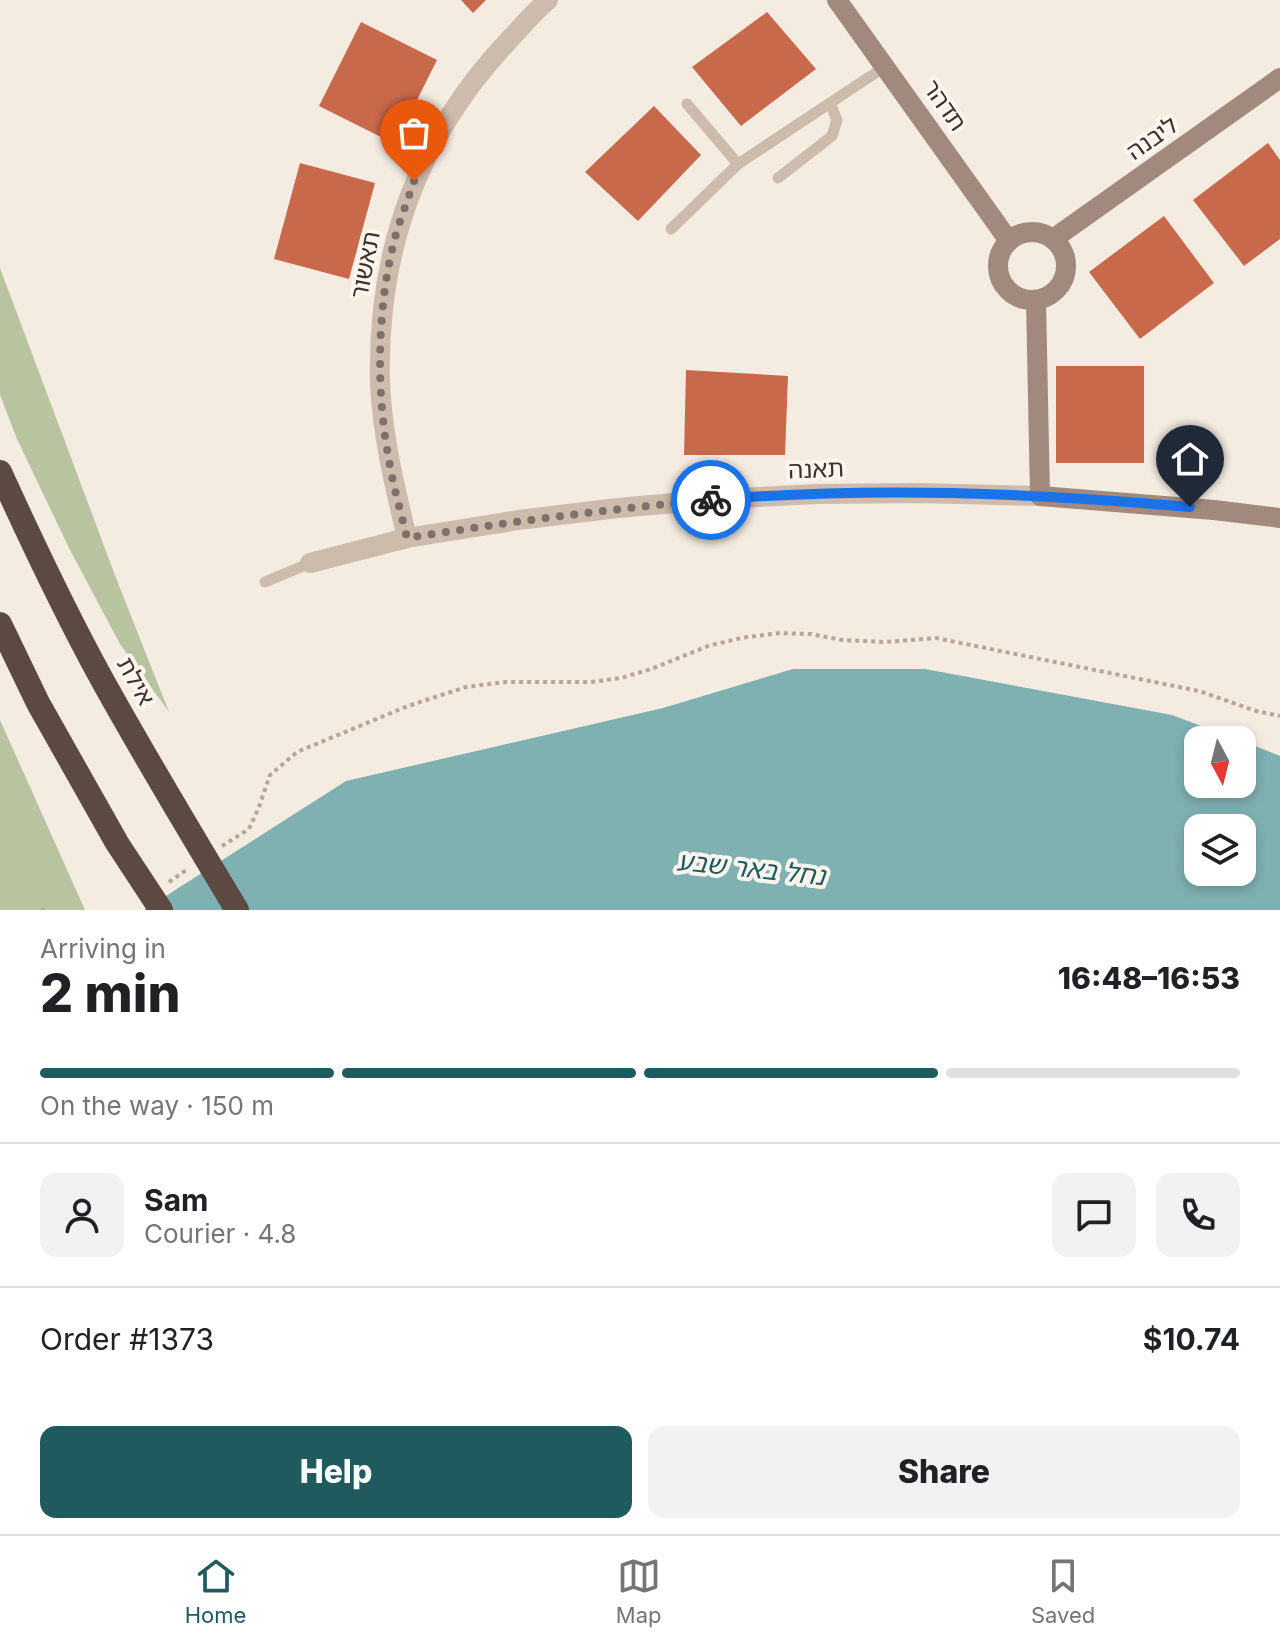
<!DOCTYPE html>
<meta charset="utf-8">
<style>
:root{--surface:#fff;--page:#f2f2f2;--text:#202124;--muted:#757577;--line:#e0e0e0;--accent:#1f5a5e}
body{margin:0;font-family:Inter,"Noto Sans Hebrew",sans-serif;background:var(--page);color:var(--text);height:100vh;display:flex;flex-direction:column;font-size:30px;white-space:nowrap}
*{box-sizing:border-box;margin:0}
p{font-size:26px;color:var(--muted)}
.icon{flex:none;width:44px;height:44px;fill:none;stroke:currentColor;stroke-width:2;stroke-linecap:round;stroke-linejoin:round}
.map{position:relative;height:910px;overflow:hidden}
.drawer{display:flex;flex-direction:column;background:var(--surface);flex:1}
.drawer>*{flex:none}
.needle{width:52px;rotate:173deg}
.controls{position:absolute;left:1184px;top:726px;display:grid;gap:16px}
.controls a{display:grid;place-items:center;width:72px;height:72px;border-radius:16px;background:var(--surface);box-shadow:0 4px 12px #0003;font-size:40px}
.pin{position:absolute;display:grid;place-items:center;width:68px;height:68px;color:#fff;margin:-82px -34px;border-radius:50% 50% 50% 0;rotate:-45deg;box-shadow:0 0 8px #0007}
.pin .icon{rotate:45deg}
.courier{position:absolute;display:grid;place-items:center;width:80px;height:80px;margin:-40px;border:6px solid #1a73e8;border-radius:50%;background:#fff;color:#222;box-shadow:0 2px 10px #0007}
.overview em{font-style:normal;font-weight:800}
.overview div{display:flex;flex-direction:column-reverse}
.overview{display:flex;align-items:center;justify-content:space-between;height:136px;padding:0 40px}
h1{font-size:52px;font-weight:800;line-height:60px}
.bar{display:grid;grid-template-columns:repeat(4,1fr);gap:12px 8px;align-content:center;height:96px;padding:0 40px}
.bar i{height:10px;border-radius:6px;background:var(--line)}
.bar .current{background:var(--accent)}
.bar p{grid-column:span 4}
.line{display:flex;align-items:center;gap:20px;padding:0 40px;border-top:2px solid var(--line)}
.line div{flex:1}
.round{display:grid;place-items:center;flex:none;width:84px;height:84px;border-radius:16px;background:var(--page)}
.cta{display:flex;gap:16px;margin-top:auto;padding:16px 40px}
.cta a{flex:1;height:92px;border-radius:16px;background:var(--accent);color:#fff;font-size:32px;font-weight:800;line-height:92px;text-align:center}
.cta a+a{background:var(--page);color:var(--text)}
.tab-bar{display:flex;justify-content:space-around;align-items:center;height:112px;border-top:2px solid var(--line);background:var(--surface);font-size:22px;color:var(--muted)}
.tab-bar a{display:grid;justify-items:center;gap:4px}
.tab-bar .current{color:var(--accent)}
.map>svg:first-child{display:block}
.green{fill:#b8c4a0}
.water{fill:#7fb0b2;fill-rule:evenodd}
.building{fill:#c8694b}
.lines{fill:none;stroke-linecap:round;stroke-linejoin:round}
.path{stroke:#b9a596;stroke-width:4;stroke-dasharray:4 4;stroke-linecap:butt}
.lane{stroke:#cdbbac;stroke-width:11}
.street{stroke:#cdbbac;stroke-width:20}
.secondary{stroke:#a18a7d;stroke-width:20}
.highway{stroke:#5c4a42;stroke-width:24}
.done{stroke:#7c716b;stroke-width:8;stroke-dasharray:0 14.4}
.route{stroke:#1a73e8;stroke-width:10}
.labels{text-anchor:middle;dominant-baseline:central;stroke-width:8;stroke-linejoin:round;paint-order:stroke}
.street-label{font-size:24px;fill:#3b302b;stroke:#fbf5ee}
.water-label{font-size:26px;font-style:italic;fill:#1f5a5e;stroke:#fbf5ee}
</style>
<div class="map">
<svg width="1280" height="910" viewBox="0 0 1280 910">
<rect width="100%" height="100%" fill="#f4ebe1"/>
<g class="green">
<polygon points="0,268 116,578 169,712 120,644 69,548 17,439 0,395"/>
<polygon points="0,720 85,910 0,910"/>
</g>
<path class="water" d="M793 669H925L1172 715 1238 740H1198V784H1242V741L1280 756V910H144L346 781 663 708ZM1198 828H1242V872H1198Z"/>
<g class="building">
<polygon points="461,0 486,0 473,13"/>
<polygon points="767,12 816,69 741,126 692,67"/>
<polygon points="361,22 437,60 395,144 319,106"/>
<polygon points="654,106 701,155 638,221 585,172"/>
<polygon points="1268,143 1280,160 1280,239 1244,266 1193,200"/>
<polygon points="300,163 375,183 349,279 274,259"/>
<polygon points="1164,216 1214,283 1140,339 1089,272"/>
<rect x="1056" y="366" width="88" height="97"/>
<polygon points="686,370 788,376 785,455 684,455"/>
</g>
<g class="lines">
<g class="path">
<polyline points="222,846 249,829 259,807 270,775 297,752 408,706 466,687 506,682 591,682 621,678 651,669 708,646 741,638 780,633 810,634 842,640 885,642 936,638 1199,691 1256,711 1280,716"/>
<polyline points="169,882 188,869"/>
<polyline points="41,910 44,910"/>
</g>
<g class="lane">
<polyline points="687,104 738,164"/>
<polyline points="778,178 832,136 837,120 830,103"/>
<polyline points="671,229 738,164 886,66"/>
<polyline points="265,582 310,563"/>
</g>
<g class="street">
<path d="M407 538C395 487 382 435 380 382 377 249 418 136 510 39 522 26 534 12 548 0"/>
<polyline points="310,563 407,538 518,520 618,508 719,499 818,494 918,493 1040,496"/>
</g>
<g class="secondary">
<polyline points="837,0 1009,241"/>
<circle cx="1032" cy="266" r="34"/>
<polyline points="1053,239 1280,78"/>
<polyline points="1036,300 1040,496 1214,510 1280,518"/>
</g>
<g class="highway">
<path d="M0 472C31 540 63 608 99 674 143 754 190 832 237 910"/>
<polyline points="0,624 38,703 117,843 161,910"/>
</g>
</g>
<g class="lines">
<path class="done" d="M414 181C407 203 398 224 393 246 377 311 376 394 389 460 393 486 401 512 407 538 508 522 609 509 711 500"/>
<path class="route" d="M711 500C870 486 1031 493 1190 507"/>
</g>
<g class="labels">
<g class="street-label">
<text transform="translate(945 105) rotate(55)">תדהר</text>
<text transform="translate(1152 138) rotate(-35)">ליבנה</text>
<text transform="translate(365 265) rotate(-79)">תאשור</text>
<text transform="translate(816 469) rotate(-2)">תאנה</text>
<text transform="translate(136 681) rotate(61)">אילת</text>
</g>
<g class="water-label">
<text transform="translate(751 868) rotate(6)">נחל באר שבע</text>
</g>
</g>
</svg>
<div class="controls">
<a><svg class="needle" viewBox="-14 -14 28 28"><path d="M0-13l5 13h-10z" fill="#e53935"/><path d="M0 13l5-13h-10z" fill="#757577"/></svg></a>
<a><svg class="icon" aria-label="layers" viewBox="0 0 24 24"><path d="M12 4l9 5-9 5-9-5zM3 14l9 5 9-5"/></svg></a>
</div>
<div class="pin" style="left:414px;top:181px;background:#ea580c"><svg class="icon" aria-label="bag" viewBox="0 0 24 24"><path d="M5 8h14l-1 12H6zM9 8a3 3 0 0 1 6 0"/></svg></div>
<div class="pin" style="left:1190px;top:507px;background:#1f2937"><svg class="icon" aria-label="home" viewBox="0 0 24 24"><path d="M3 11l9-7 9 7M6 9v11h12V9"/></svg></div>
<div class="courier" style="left:711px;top:500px"><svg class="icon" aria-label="bike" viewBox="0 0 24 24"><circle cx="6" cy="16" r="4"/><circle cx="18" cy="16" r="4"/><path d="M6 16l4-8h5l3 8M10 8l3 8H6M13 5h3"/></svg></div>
</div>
<section class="drawer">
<div class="overview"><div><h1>2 min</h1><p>Arriving in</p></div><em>16:48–16:53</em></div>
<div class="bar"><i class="current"></i><i class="current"></i><i class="current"></i><i></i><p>On the way · 150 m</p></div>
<div class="line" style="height:144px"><a class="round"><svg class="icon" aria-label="person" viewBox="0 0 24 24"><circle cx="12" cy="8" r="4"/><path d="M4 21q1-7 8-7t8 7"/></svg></a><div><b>Sam</b><p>Courier · 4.8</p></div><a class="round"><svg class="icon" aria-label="chat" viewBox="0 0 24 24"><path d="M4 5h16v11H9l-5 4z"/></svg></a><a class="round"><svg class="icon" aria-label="phone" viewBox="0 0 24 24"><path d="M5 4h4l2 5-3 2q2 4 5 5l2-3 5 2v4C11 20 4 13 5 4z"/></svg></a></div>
<div class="line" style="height:104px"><div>Order #1373</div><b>$10.74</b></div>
<div class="cta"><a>Help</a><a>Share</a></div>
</section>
<nav class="tab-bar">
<a class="current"><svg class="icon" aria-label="home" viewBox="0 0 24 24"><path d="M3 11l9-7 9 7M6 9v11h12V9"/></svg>Home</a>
<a><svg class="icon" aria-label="map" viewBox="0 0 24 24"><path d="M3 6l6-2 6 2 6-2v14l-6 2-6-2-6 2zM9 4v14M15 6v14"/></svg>Map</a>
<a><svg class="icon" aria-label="saved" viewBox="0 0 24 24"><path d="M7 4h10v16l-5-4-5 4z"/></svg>Saved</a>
</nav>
